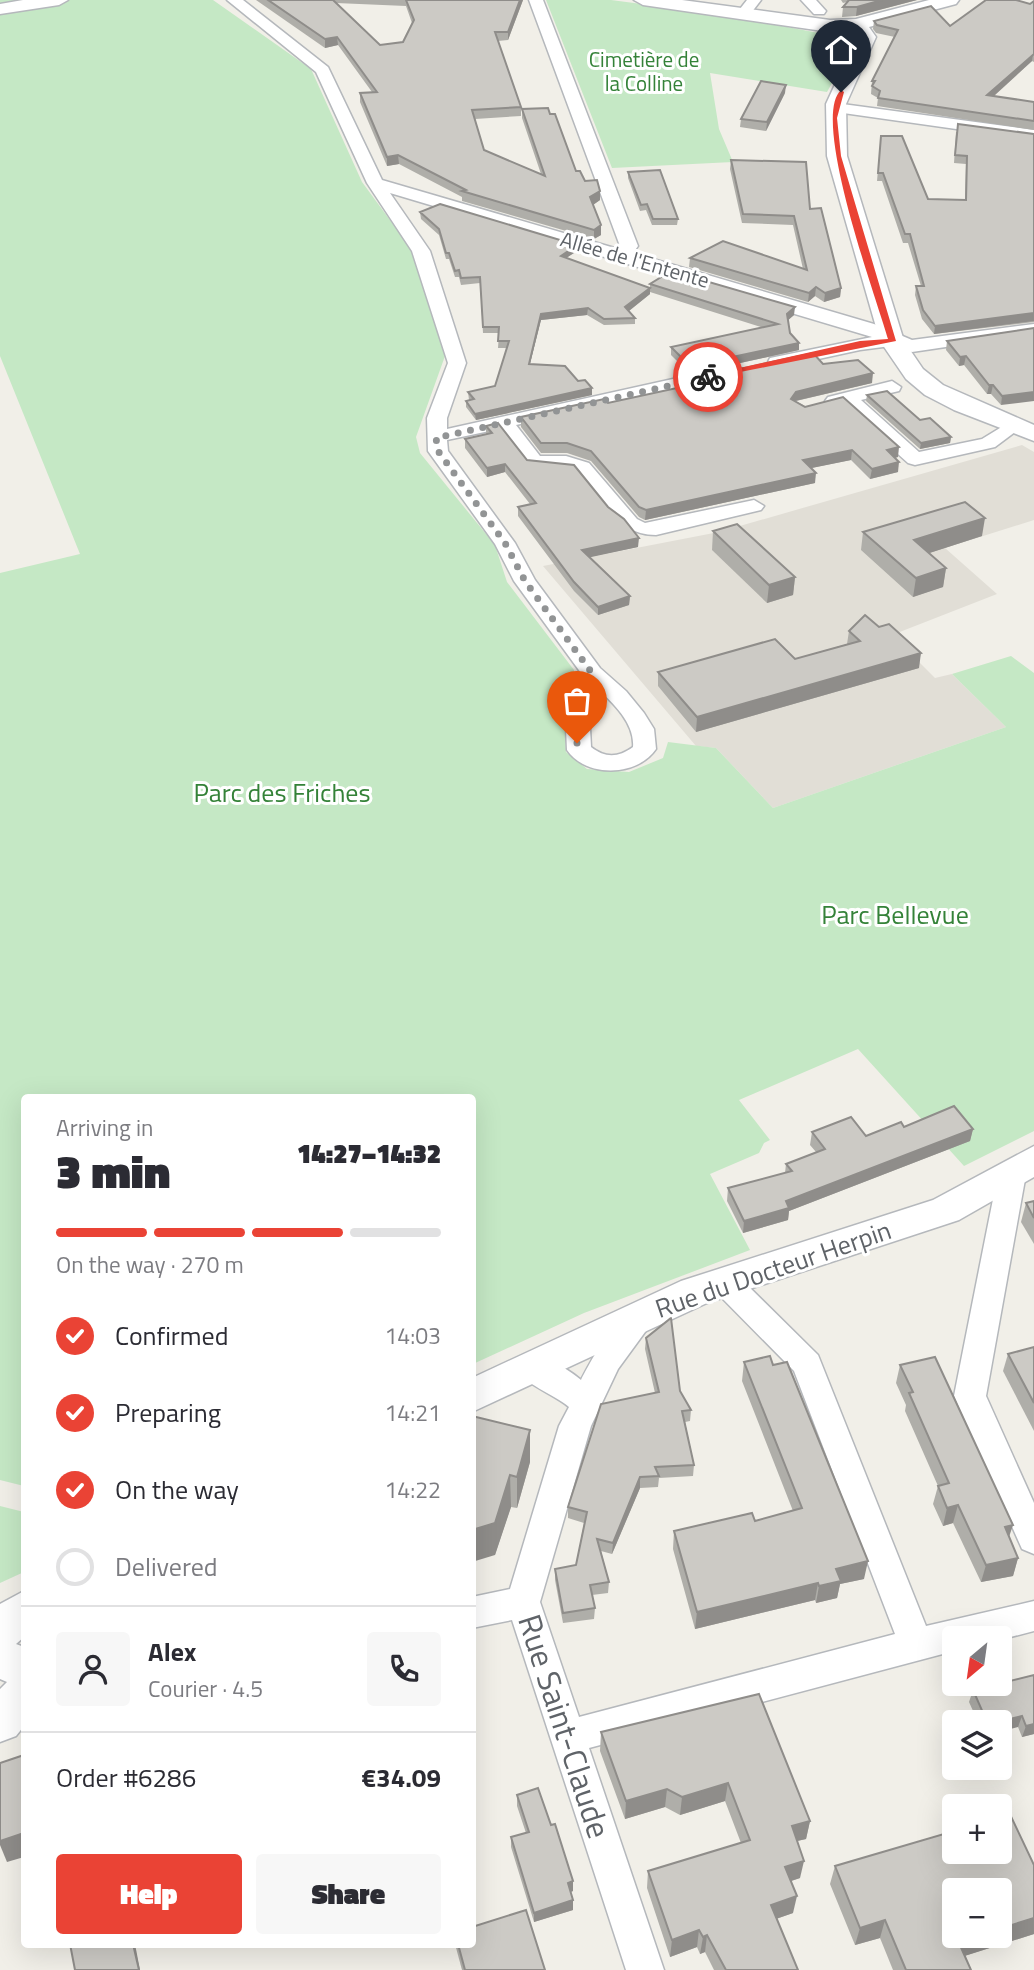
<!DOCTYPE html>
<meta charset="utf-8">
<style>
:root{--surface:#fff;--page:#f7f7f7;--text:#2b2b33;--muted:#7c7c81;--line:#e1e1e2;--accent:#ea4335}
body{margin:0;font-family:"Titillium Web",sans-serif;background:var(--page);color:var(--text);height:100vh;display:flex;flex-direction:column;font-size:26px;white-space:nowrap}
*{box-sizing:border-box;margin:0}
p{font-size:23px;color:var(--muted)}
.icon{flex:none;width:38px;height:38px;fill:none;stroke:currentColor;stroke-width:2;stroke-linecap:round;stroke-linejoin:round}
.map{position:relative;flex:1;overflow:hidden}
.side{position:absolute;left:21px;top:1094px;width:455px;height:854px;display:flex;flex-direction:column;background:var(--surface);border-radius:7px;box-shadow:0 7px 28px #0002}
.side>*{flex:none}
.needle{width:46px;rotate:209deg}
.tools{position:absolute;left:942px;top:1626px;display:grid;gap:14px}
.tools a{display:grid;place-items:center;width:70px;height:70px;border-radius:7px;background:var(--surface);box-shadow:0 7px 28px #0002;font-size:35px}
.pin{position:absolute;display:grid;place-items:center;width:60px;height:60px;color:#fff;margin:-72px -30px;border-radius:50% 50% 50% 0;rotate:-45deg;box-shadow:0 0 7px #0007}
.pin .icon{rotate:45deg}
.courier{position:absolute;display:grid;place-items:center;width:70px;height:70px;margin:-35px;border:5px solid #ea4335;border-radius:50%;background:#fff;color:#222;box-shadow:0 2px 9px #0007}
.head em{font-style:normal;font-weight:800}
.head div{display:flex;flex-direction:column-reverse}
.head{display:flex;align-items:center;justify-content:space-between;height:119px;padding:0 35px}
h1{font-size:46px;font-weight:800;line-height:52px}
.bar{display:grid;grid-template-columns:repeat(4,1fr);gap:10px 7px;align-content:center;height:84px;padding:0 35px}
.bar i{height:9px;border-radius:5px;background:var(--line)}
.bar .active{background:var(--accent)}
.bar p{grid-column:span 4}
.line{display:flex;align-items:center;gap:18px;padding:0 35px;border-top:2px solid var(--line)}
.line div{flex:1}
.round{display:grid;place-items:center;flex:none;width:74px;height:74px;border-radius:7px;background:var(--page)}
ol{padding:0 35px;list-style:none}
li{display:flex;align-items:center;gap:21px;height:77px}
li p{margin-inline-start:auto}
li .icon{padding:7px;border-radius:50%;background:var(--accent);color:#fff;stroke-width:4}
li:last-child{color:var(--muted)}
li i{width:38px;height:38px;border:4px solid var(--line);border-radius:50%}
.cta{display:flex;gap:14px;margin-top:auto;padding:14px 35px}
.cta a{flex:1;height:80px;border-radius:7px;background:var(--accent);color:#fff;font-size:28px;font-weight:800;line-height:80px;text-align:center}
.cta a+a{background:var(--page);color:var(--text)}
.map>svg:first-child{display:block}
.education{fill:#e1ded6}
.green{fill:#c5e8c5}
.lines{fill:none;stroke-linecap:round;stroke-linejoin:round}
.minor-casing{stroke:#b5b8bc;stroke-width:3}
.tertiary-casing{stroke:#b5b8bc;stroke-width:3}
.minor{fill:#fff;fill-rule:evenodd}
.tertiary{fill:#fff;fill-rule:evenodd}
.wall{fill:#afaea9;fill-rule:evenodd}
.shaded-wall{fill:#8f8d8a}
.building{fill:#cccac5;stroke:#8f8d8a;stroke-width:2}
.route{fill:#ea4335}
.done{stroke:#929495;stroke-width:7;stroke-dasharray:0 12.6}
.labels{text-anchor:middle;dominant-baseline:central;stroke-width:6;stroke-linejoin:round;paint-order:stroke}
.far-park-label{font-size:21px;fill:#348238;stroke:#fff}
.far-street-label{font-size:21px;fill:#5f6368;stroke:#fff}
.park-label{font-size:26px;fill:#348238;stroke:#fff}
.street-label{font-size:26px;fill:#5f6368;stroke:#fff}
.near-street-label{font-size:32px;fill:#5f6368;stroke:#fff}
</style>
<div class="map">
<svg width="1034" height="1970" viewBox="0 0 1034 1970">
<rect width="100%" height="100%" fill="#f1efe8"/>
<polygon class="education" points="1022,445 1034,452 1034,520 945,548 997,594 892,635 935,678 952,674 1006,727 773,808 716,748 696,746 543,566 719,532"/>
<g class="green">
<polygon points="0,0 213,0 311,69 362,182 412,250 445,356 416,437 420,453 495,545 507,582 574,670 573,697 565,728 566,752 587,769 629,772 663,758 668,742 716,748 773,808 1006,727 952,674 1011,656 1034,673 1034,1131 964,1166 858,1049 739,1100 770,1140 764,1143 759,1153 710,1174 750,1250 584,1313 473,1364 472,1097 24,1097 24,1486 0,1480 0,573 80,554 0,356"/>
<polygon points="546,0 611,0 718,14 856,40 827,92 710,73 719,129 733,162 612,168"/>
<polygon points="0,1506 24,1512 24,1572 0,1583"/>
</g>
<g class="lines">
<g class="minor-casing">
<g id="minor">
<path d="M227 0H243L328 67 382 180 618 249 620 246 529 0H543L638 246 633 253 874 324 912 340 1034 324V334L912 352 891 346 860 350 777 368 768 362 770 358 872 337 390 193 430 251 466 363 447 418V429L736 365 745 371 736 377 516 425 540 456H566L589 463 637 519 645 523 754 500 764 506 761 510 656 535C617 535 599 499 575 471L527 466 499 429 447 440 448 451 515 543 535 580 600 668 626 691 644 713 654 729 656 749C637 777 586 778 567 750L566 728 581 673 514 581 495 544 428 451 427 418 448 363 412 251 367 183 316 72ZM599 690C614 704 635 724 633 747 618 758 605 758 591 747L590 728Z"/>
<polygon points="747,0 761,0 748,17 738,17 736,14"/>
<polygon points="801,0 816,0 826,11 824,14 814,14"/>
<polygon points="835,103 1034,130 1034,140 829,111 829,105"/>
<polygon points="892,381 901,387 899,391 861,400 919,452 982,439 1013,420 1023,426 995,447 915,465 908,463 843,405 835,407 825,401 828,397"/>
<polygon points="1012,1163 1022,1166 1026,1174 986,1396 1034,1503 1034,1554 1022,1549 954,1396 998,1174 1002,1166"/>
<path d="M724 1269 735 1273 818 1355 926 1626 1034 1601V1631L999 1640 954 1638V1651L589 1748 664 1970H626L512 1620 472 1628V1597L510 1589 559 1426 569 1407C554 1394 523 1384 516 1368L520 1359C539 1352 566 1367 581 1380 589 1364 621 1305 641 1305 641 1305 651 1308 652 1308L656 1317 618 1369 591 1426 540 1602 579 1717 895 1634 794 1371 713 1289 709 1281 713 1273Z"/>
</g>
</g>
<g class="tertiary-casing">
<g id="tertiary">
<polygon points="23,0 68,0 59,5 0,14 0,4"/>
<polygon points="634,0 682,0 830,20 856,19 929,0 959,0 956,4 869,27 876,37 846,104 847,156 904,341 923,369 943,385 1034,425 1034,441 954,410 925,395 906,379 880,341 827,156 826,104 857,37 852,31 830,32 643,5"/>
<polygon points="1034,1146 1034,1177 959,1220 707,1303 472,1412 472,1378 681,1281 933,1200"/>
<polygon points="24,1591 24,1637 16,1644 24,1647 24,1726 16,1736 0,1742 0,1689 7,1682 0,1679 0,1604"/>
</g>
</g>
<use href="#minor" class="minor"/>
<use href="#tertiary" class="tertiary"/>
</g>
<g class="wall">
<path d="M256 0H523L508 40 498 41 521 107V116L475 119 484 150 541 174 522 118V109L600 200 593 205 601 225V235L594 239 462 201V197L399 164 387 166 360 102V93L372 92 338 45 325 48ZM336 3 406 6 412 23 403 42 380 45Z"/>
<polygon points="841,0 917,0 856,16 842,17 843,7 847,2 843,3"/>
<polygon points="1034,1 1034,62 1032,61 994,96 1034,102 1034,130 877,106 878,98 871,94 872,81 895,37 876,33 873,29 874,21 950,26 1030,4"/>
<polygon points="785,93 766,131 740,127 741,119"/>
<polygon points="956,132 1034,134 1034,322 934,334 922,319 915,295 916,286 921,286 908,243 903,243 882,181 877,181 881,136 928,199 965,200 966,164 954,163"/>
<polygon points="731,160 810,209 841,288 840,297 824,302 815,296 808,302 689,267 690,258 803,269 793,225 742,223 730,169"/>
<polygon points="628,172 678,219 677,225 652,225 646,210 640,211 628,178"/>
<polygon points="420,212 577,251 566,258 650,288 650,284 794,315 788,320 790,333 799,343 799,350 690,374 671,355 671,347 764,328 650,292 650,294 629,311 635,318 635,324 604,325 587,315 541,320 530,364 578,381 592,395 476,420 466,407 466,401 469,400 468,392 495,386 507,348 498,348 499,333 483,333 480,283 461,285 459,277 455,277 449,259 446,259 439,235 421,219"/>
<polygon points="1034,328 1001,405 991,394 987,394 964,365 959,366 946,350 947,341"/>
<polygon points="823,364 872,383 796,401 898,457 895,458 898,472 870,479 851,460 811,468 815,483 645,520 639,517 591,461 567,453 541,453 521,427 521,417 608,403 703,382 703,377"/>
<polygon points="867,395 920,420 951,437 950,443 920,449 866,401"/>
<polygon points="486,426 527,460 638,547 589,557 630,596 629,605 598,615 574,591 518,516 518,507 530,504 505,472 487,477 465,448 465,439 486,434"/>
<polygon points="713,531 795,577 793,595 767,603 712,550"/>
<polygon points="863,532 982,536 929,553 946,568 943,587 913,597 861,550"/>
<polygon points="849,631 919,668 696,732 658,686 658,672 795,659 847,644"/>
<polygon points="904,1127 973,1129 970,1141 789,1211 788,1220 743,1233 727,1201 728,1188 785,1173 786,1164 816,1152 810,1145 812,1132 866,1136"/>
<polygon points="1034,1201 1034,1244 1021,1222 1026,1203"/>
<polygon points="646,1338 691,1410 690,1421 685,1422 694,1465 693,1476 659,1478 658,1487 640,1488 612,1554 601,1551 609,1582 608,1593 592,1595 595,1608 594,1619 563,1623 555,1580 555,1569 576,1565 584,1523 568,1518 568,1507 655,1393 645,1349"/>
<polygon points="1034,1348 1034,1431 1003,1371 1008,1354"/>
<polygon points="744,1362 864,1579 840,1584 837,1598 816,1603 815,1600 695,1629 673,1549 674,1531 755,1521 793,1511 742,1381"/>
<polygon points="900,1365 1009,1537 1018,1558 1013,1576 981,1582 953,1523 943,1526 933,1504 938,1486 905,1411 906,1405 896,1383"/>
<polygon points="472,1416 530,1462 517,1508 511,1507 495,1555"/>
<polygon points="1034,1675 1034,1734 1022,1737 1018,1727 999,1722 978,1722 969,1702 973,1690"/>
<polygon points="759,1694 810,1821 806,1839 797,1841 800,1878 791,1881 793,1913 776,1919 798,1970 714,1970 705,1952 700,1954 697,1947 670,1957 647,1888 648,1871 741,1843 725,1801 680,1815 665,1807 625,1819 600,1751 601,1732"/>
<polygon points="517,1795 573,1891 571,1892 573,1910 534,1922 511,1847 511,1837 526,1833 517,1806"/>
<polygon points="954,1819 954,1852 1034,1865 1034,1934 964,1956 971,1970 893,1970 880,1938 855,1945 830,1884 835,1866 950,1832"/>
<polygon points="455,1944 472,1944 545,1970 462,1970"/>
</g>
<g class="shaded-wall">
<polygon points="520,0 523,0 508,40 508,32"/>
<polygon points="882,0 917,0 856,16 857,7"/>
<polygon points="337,37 338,45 325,48 325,39"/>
<polygon points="1033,53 1032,61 986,103 987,95"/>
<polygon points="786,85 785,93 766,131 767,122"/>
<polygon points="398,155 399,164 387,166 387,157"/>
<polygon points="600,191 600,200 590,207 590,197"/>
<polygon points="601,225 601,235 594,239 594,230"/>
<polygon points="577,245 577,251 560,262 561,256"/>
<polygon points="816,287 815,296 808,302 809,293"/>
<polygon points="650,288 650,294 625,314 625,307"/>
<polygon points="841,288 840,297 824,302 825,293"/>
<polygon points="795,307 794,315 786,322 787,314"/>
<polygon points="588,308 587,315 541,320 528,371 529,364 541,314"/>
<polygon points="1034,313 1034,321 934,334 935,326"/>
<polygon points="799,343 799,350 690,374 690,366"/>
<polygon points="966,356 964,365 959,366 960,357"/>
<polygon points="873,373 872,383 795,401 791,399 796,392"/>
<polygon points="989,385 993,385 991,394 987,394"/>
<polygon points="592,388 592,395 476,420 475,414"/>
<polygon points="1034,392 1034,401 1001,405 1002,396"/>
<polygon points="951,437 950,443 920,449 921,443"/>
<polygon points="899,447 898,457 886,460 887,450"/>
<polygon points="852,450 851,460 802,470 803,460"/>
<polygon points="899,462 898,472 870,479 872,469"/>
<polygon points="505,464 505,472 487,477 487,468"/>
<polygon points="816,473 815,483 645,520 646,510"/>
<polygon points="985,518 982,536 911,559 914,540"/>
<polygon points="639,538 638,547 582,559 582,550"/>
<polygon points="946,568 943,587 913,597 916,578"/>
<polygon points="795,577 793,595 767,603 769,585"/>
<polygon points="630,596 629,605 598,615 598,607"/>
<polygon points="921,653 919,668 696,732 697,717"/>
<polygon points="973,1129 970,1141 789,1211 788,1220 743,1233 744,1221 786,1201"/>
<polygon points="530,1430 530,1462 517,1508 517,1477"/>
<polygon points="510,1475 511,1507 495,1555 472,1562 472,1530"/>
<polygon points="640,1477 640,1488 612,1554 613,1543"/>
<polygon points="958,1505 953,1523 943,1526 947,1508"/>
<polygon points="1013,1525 1007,1543 1005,1527"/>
<polygon points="1018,1558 1013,1576 981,1582 986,1565"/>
<polygon points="868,1561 864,1579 840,1584 837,1598 816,1603 819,1586 836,1569"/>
<polygon points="818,1583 815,1600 695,1629 697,1612"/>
<polygon points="1022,1716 1018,1727 999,1732 999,1722"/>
<polygon points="1034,1724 1034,1734 1022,1737 1026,1726"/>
<polygon points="728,1783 725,1801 680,1815 682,1797"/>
<polygon points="667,1789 665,1807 625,1819 626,1801"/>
<polygon points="810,1821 806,1839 788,1843 792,1826"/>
<polygon points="24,1833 24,1857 7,1862 0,1845 0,1841"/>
<polygon points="804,1861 800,1878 782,1884 785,1867"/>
<polygon points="573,1881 573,1891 567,1893 568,1883"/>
<polygon points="797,1896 793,1913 767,1922 771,1905"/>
<polygon points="573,1900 573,1910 534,1922 534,1913"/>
<polygon points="1034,1918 1034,1934 952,1960 959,1943 981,1936 999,1936 999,1929"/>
<polygon points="885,1920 880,1938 855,1945 860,1928"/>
<polygon points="699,1930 697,1947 670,1957 672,1940"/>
<polygon points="707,1935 705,1952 700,1954 703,1937"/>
<polygon points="133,1944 135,1944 140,1970 139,1970"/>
</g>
<g class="building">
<polygon points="268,0 333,0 380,45 403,42 414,20 406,0 520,0 508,32 495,32 521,107 472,110 484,150 545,176 522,109 548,108 550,114 555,114 576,171 580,171 585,181 597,180 600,191 590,197 601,225 594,230 462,191 466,190 398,155 387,157 360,93 377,92 337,37 325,39"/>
<polygon points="849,0 882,0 857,7 843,7"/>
<polygon points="986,0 1016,0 1030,4 1034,1 1034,54 987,95 1034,102 1034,121 878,98 880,91 872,86 875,81 872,81 898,30 877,25 874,21 931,6 950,26"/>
<polygon points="761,81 786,85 767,122 741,119"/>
<polygon points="958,124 1034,134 1034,313 935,326 923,310 916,286 924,286 910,234 905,234 883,173 878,173 881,136 902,136 928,199 966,200 967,156 955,155"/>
<polygon points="731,160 806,162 810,209 821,208 841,288 825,293 816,287 809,293 690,258 723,241 807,270 794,216 743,214"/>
<polygon points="660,170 678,219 653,219 647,204 641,205 628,172"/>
<polygon points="440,204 577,245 561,256 650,288 625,307 635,318 604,319 588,308 541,314 529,364 565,366 578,381 585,380 592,388 475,414 466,401 474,399 468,392 495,386 509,341 498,341 499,327 483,327 480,277 461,278 459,270 455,271 449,253 446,253 439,229 420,212"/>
<polygon points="671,271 795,307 787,314 790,333 799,343 690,366 671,347 778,324 650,284"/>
<polygon points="1034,328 1034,392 1002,396 993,385 989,385 966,356 960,357 947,341"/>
<polygon points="813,353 823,364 858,360 873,373 796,392 791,399 805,407 843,397 899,447 887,450 899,462 872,469 852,450 803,460 816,473 646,510 639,507 591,451 567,443 541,443 521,417 604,399 608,403 700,383 708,381 703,377"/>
<polygon points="887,391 920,420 930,418 951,437 921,443 867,395"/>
<polygon points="498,423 527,460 574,465 608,507 624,519 639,538 582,550 630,596 598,607 574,582 518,507 536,503 505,464 487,468 465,439 492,433 486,426"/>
<polygon points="965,502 985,518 914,540 946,568 916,578 863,532"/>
<polygon points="737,524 795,577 769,585 713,531"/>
<polygon points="865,615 879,627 889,624 921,653 697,717 658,672 775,639 795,659 860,641 849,631"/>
<polygon points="954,1106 973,1129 786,1201 789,1208 744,1221 728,1188 792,1171 786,1164 825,1149 812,1132 851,1117 866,1136 901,1122 904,1127"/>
<polygon points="1034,1201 1034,1218 1026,1203"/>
<polygon points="671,1318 680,1391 691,1410 682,1411 694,1465 655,1467 659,1476 640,1477 613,1543 597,1539 609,1582 590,1585 595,1608 563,1613 555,1569 576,1565 587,1512 568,1507 601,1404 659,1392 646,1338"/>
<polygon points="1034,1347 1034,1403 1008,1354"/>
<polygon points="770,1356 773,1365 787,1362 868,1561 836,1569 841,1581 819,1586 818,1583 697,1612 674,1531 752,1513 755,1521 802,1508 744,1362"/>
<polygon points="935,1357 1013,1525 1005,1527 1018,1558 986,1565 958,1505 947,1508 938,1486 949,1483 909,1393 913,1392 900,1365"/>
<polygon points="472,1416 530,1430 517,1477 510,1475 495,1523 472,1530"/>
<polygon points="1034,1675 1034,1724 1026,1726 1022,1716 997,1722 987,1722 973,1690"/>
<polygon points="759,1694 810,1821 792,1826 804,1861 785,1867 797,1896 771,1905 798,1970 726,1970 707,1935 703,1937 699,1930 672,1940 648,1871 750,1840 728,1783 682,1797 667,1789 626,1801 601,1732"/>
<polygon points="24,1755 24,1833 0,1841 0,1763"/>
<polygon points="538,1788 551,1825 555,1824 573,1881 568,1883 573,1900 534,1913 511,1837 529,1832 517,1795"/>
<polygon points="1007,1808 1034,1865 1034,1918 999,1929 999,1890 954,1890 954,1936 981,1936 959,1943 971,1970 906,1970 885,1920 860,1928 835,1866 954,1831 954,1852 999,1852 999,1811"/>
<polygon points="526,1910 545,1970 465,1970 458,1944 472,1944 472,1927"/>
<polygon points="70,1944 133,1944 139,1970 75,1970"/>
</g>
<path class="route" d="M841 90 844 92 837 118 841 156 896 341 705 379 708 375 860 341 888 339C876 297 810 118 841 90Z"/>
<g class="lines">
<polyline class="done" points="577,743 592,673 525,581 505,543 438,451 436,438 708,377"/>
</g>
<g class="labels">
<g class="far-park-label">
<text x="644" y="59">Cimetière de<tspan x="644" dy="24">la Colline</tspan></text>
</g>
<g class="far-street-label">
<text transform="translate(635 259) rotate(16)">Allée de l'Entente</text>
</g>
<g class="park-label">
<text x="282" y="792">Parc des Friches</text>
<text x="895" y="914">Parc Bellevue</text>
</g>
<g class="street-label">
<text transform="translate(773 1269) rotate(-19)">Rue du Docteur Herpin</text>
</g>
<g class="near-street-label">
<text transform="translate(565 1726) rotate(72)">Rue Saint-Claude</text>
</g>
</g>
</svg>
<div class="tools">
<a><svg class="needle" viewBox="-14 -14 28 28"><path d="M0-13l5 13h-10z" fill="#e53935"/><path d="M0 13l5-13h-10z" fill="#7c7c81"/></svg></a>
<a><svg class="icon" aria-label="layers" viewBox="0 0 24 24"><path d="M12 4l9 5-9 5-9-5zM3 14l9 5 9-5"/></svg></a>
<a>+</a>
<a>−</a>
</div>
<div class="pin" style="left:577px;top:743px;background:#ea580c"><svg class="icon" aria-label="bag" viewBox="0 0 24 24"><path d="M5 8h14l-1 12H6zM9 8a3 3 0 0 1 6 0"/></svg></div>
<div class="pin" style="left:841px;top:92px;background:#1f2937"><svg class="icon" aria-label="home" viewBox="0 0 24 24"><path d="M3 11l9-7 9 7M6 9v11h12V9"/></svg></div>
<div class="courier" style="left:708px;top:377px"><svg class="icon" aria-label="bike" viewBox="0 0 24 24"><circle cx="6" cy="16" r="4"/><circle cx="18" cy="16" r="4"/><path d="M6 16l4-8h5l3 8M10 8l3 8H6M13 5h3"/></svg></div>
<section class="side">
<div class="head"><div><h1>3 min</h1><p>Arriving in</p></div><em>14:27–14:32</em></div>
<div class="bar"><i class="active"></i><i class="active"></i><i class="active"></i><i></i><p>On the way · 270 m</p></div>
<ol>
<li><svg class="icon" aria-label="check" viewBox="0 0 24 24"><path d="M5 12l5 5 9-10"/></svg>Confirmed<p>14:03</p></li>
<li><svg class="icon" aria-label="check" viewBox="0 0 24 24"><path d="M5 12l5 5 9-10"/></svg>Preparing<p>14:21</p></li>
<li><svg class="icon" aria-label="check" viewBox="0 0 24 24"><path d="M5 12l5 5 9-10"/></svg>On the way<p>14:22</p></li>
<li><i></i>Delivered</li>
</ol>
<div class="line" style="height:126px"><a class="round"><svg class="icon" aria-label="person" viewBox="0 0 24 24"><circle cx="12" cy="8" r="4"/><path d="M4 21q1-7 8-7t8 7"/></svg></a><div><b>Alex</b><p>Courier · 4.5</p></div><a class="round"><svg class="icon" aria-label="phone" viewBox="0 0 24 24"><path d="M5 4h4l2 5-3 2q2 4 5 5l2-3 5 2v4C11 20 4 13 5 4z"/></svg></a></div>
<div class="line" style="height:91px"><div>Order #6286</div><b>€34.09</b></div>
<div class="cta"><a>Help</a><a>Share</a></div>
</section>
</div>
